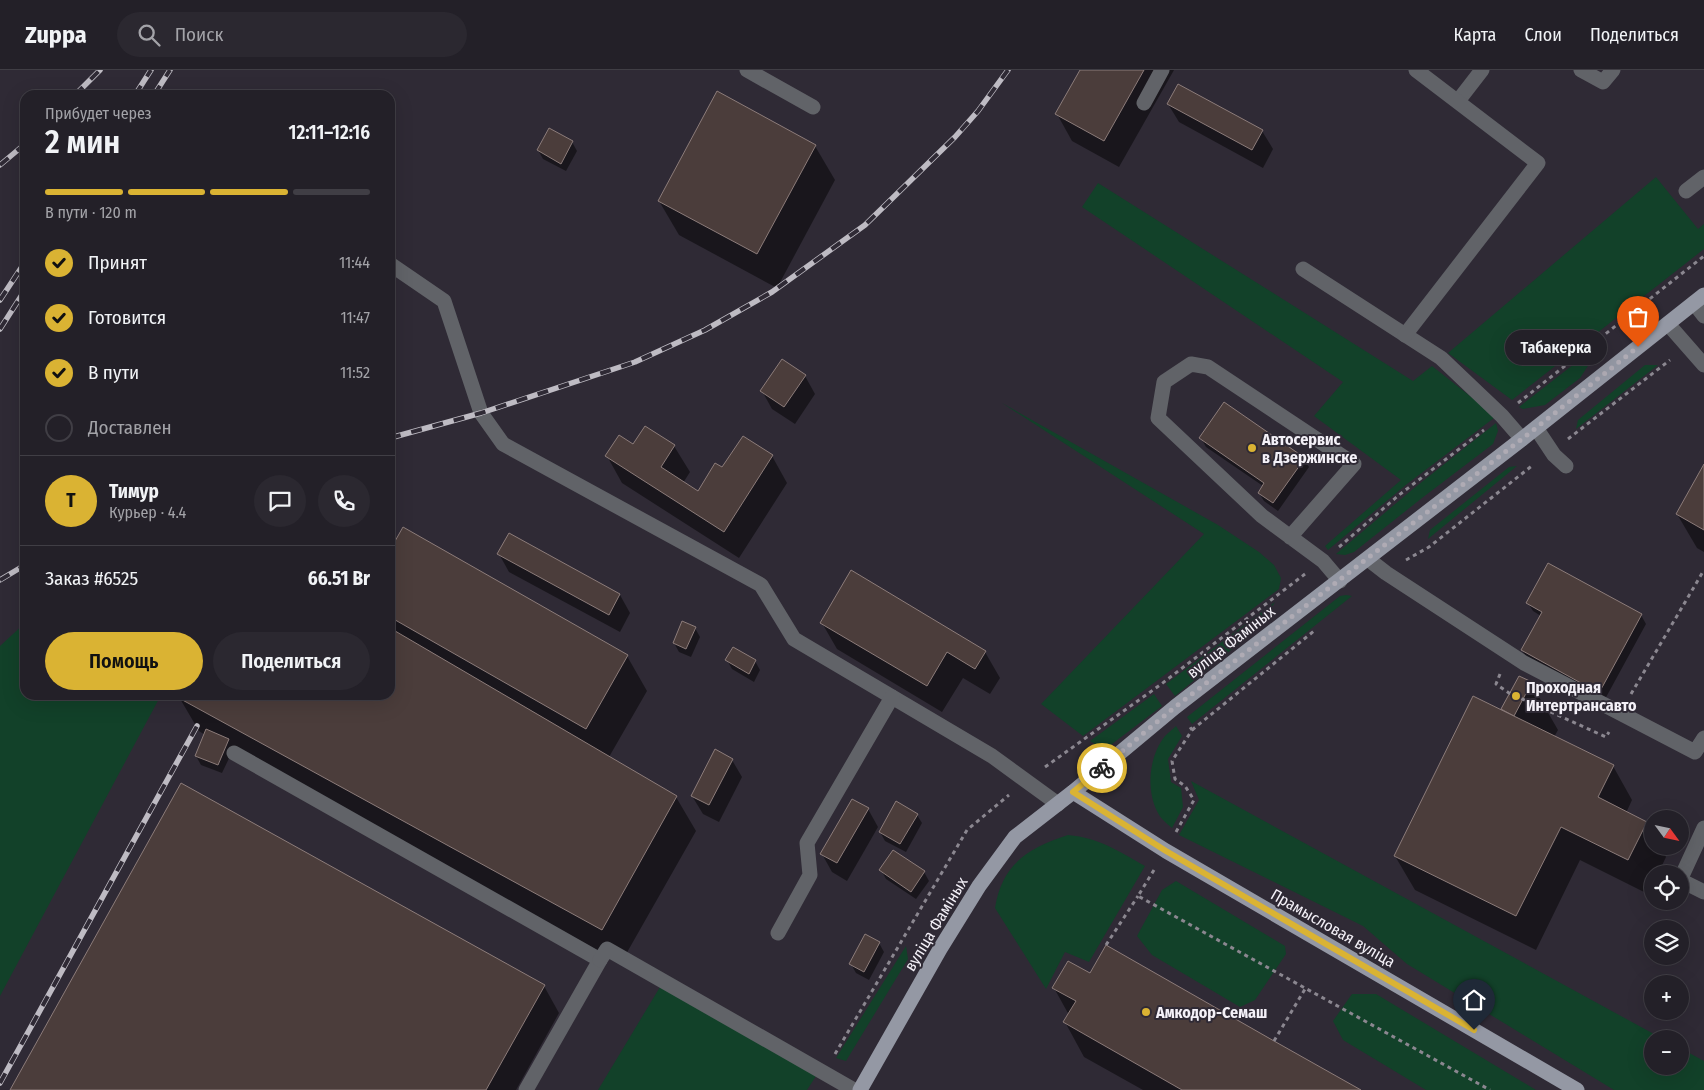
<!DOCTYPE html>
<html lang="ru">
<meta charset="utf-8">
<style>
:root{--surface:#232028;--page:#2b2830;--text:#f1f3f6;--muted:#a3a3a8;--line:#403e45;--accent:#dab333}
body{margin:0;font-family:"Fira Sans Condensed",sans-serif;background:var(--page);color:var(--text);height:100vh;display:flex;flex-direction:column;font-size:19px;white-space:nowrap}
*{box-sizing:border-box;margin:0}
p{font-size:16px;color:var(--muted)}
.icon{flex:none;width:28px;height:28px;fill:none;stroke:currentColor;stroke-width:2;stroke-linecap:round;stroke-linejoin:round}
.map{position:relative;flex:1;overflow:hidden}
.side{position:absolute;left:20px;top:20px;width:375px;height:610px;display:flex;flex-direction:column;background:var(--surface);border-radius:15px;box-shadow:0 5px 20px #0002,0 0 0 1px var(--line)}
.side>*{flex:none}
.needle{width:32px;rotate:123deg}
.fabs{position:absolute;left:1644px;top:740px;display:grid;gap:10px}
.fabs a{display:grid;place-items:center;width:45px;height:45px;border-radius:50%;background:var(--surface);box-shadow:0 5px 20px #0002,0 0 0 1px var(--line);font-size:25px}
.pin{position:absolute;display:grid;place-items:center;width:42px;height:42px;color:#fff;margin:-51px -21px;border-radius:50% 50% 50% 0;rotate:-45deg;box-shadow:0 0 5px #0007}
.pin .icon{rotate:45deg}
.courier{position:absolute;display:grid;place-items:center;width:50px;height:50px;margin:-25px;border:4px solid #dab333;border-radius:50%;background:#fff;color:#222;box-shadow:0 1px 6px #0007}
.bubble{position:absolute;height:35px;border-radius:18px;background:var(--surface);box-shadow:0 5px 20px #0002,0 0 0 1px var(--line);font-size:16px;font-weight:600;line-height:35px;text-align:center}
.head em{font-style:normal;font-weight:600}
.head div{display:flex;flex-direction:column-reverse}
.head{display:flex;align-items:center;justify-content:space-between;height:85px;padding:0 25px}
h1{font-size:32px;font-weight:600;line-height:38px}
.bar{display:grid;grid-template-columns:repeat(4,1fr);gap:8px 5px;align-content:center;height:60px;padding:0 25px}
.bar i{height:6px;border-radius:4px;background:var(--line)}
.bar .current{background:var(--accent)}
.bar p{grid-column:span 4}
.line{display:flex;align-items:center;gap:12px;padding:0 25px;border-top:1px solid var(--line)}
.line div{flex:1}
.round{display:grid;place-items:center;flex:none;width:52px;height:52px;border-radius:26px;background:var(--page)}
ol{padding:0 25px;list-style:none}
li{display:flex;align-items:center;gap:15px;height:55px}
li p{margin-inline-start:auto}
li .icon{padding:5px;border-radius:50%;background:var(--accent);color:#111;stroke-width:4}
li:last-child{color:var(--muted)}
li i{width:28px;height:28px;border:2px solid var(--line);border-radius:50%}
.action{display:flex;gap:10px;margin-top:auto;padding:10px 25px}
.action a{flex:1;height:58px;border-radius:30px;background:var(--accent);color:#111;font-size:20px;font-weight:600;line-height:58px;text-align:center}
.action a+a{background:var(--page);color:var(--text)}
header{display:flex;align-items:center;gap:30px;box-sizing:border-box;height:70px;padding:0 25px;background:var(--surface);border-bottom:1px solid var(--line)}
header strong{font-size:24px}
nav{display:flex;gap:28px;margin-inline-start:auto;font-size:18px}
.search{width:350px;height:45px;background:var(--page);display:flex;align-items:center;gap:12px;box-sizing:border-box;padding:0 18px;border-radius:28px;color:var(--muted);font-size:19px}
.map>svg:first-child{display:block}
.green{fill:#124129}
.shadow{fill:#0007}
.building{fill:#4b3d3b;stroke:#8c7c7a}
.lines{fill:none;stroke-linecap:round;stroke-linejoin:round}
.path{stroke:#8b8790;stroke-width:3;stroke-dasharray:4 4;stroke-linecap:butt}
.minor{stroke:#616368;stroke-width:15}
.major{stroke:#9498a4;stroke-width:15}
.rail-casing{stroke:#bebbc3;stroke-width:5.5}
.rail{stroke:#2f2a35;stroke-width:4;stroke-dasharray:11;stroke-linecap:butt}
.done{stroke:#afabb4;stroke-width:5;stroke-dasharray:0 9}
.route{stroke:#dab333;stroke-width:6}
.poi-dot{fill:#dab333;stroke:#2f2a35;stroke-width:2}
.labels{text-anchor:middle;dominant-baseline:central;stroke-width:4;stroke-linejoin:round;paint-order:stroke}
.poi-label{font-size:16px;font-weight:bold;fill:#f4f1f8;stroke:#2f2a35;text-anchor:start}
.street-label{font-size:16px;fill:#f4f1f8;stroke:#2f2a35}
</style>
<header>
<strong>Zuppa</strong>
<div class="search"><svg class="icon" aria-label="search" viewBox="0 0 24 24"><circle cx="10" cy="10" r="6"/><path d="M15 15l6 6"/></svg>Поиск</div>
<nav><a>Карта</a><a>Слои</a><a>Поделиться</a></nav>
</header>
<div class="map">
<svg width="1704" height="1020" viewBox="0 0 1704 1020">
<rect width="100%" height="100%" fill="#2f2a35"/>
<g class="green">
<polygon points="1656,107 1698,159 1704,154 1704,179 1512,330 1448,283"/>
<polygon points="1098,113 1413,311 1432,296 1489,341 1494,348 1407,414 1328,480 1325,476 1401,410 1314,346 1343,312 1082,137"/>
<polygon points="1605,270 1580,308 1545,335 1523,339 1519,337"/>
<polygon points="1645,295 1658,295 1576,359 1578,350"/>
<polygon points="1002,333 1218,455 1259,482 1274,495 1281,508 1279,519 1083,666 1041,634 1204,464"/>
<polygon points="1496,353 1498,361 1493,374 1422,428 1354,482 1345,485 1336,484 1413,419"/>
<polygon points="1517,396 1428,469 1430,460 1509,397"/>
<polygon points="1346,525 1352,526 1192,654 1187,647 1340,526"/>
<polygon points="1275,532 1259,557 1175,626 1166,614"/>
<polygon points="25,553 25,625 161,625 0,926 0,576"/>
<polygon points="1154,624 1162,636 1104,680 1090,671"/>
<path d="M1176 656 1182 666 1168 689 1171 712 1181 718 1183 737 1172 758C1166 753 1160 748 1157 741 1146 719 1149 686 1165 666 1168 663 1173 659 1176 656Z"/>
<polygon points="1191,711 1663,969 1652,969 1652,996 1680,996 1680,978 1704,991 1704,1020 1614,1020 1407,894 1363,856 1179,765 1199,730"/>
<path d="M1068 765C1100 768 1118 781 1145 796L1089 892 1065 882 1046 919 995 838C1002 794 1028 778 1068 765Z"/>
<polygon points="1176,811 1285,876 1286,884 1255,930 1240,937 1152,885 1137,866 1162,820"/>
<polygon points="906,876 908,889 846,991 836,988"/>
<polygon points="660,917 816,1006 807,1020 598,1020"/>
<polygon points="1352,924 1376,924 1536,1020 1426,1020 1343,970 1333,951"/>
</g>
<g class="shadow">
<polygon points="1081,0 1174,0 1119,97 1072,71 1057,44"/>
<polygon points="1178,15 1262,61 1273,79 1263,98 1179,52 1168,34"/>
<polygon points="572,72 577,81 566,101 543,89 538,80"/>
<polygon points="815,76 835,110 777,218 679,165 659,131"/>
<polygon points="390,268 393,273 390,278"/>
<polygon points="805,306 815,324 795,354 772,339 762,321"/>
<polygon points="1201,368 1304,389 1309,397 1278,441 1264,431 1259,423 1263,416 1206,377"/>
<polygon points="633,376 674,376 690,402 683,413 698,422 723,399 772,386 787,413 739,488 622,413 607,386"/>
<polygon points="1704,397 1704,482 1697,478 1677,444"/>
<polygon points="390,482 627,586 647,621 609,687 676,727 696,761 621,893 233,680 222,703 201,695 196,686 205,665 199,661 179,627 180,625 390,625"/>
<polygon points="499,484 620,525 630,543 620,562 509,502"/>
<polygon points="1528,533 1641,545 1646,554 1604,631 1527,589 1522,580 1541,546 1533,541"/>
<polygon points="822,553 985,582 1000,608 990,624 963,608 942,642 837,579"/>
<polygon points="695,558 700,567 691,587 679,582 674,573"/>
<polygon points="727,590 755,591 760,600 754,612 732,599"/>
<polygon points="1531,613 1558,660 1554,667 1613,696 1632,730 1626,743 1646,752 1652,763 1652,776 1660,776 1666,787 1658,804 1652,804 1652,814 1648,824 1580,790 1536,880 1415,820 1395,786 1504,643 1502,639"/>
<polygon points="732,690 742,707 719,752 703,744 692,726"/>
<polygon points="868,739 878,757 847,811 832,802 822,784"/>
<polygon points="917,745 922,753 906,782 885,771 880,762"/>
<polygon points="881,800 924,802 929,811 916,829 886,809"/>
<polygon points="879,873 884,882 869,910 856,903 851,894"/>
<polygon points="1091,905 1358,1020 1143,1020 1084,987 1065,952 1069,945 1054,918"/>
<polygon points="544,916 559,943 516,1020 11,1020"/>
</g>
<g class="building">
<polygon points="1080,0 1144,0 1104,71 1055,44"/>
<polygon points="1178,14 1263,60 1252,80 1167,34"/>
<polygon points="717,21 816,75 757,184 658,131"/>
<polygon points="549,58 573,71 561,94 537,80"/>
<polygon points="782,289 806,305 784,337 760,321"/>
<polygon points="1224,332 1305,388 1273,433 1258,423 1264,413 1199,368"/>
<polygon points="645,356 675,375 661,397 698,421 715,393 722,397 743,366 773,385 724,462 605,386 619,365 633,374"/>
<polygon points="1704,394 1704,460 1676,444"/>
<polygon points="403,457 628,585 586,659 390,547 390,480"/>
<polygon points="509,463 620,524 609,545 497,484"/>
<polygon points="1548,493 1642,544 1599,623 1521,580 1542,542 1526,533"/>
<polygon points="851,500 986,581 975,599 947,582 927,616 820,553"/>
<polygon points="682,551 696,557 686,579 673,573"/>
<polygon points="390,558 677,726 602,860 177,627 178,625 390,625"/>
<polygon points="733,577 756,590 749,604 725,590"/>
<polygon points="1519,606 1532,612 1514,646 1501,639"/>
<polygon points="1473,626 1614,695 1598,727 1647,752 1628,790 1561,757 1516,846 1394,786"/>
<polygon points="206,659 229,669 218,695 195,686"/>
<polygon points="715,679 733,689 709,735 691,726"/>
<polygon points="181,713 545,915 486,1020 10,1020"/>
<polygon points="852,729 869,738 837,793 820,784"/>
<polygon points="896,731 918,744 900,774 879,762"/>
<polygon points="893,780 925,801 911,822 879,800"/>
<polygon points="865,864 880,872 864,902 849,894"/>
<polygon points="1106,875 1274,971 1361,1020 1182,1020 1063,952 1076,931 1052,918 1068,891 1090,903"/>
</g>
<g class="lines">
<g class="path">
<polyline points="1518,333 1704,186"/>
<polyline points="1568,369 1670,290"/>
<polyline points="1339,477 1399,425 1484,360"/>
<polyline points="1406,490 1429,477 1533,395"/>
<polyline points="1500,604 1496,614 1509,623 1606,667 1609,662"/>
<polyline points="1631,624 1704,500"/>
<polyline points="1192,660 1314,561"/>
<polyline points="1045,697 1160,615 1305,504"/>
<polyline points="1176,762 1194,730 1185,716 1175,709 1172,691 1192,660 1188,654"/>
<polyline points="1154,800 1138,826 1490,1020"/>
<polyline points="1106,875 1138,826"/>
<polyline points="1274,971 1305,919"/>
<polyline points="835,984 967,760 1009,725"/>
</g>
<g class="minor">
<polyline points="747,0 813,37"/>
<polyline points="1581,0 1603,12 1613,0"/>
<polyline points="1458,31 1482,0"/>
<polyline points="1144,33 1162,0"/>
<polyline points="1686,121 1704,107"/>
<polyline points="390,194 444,231 481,343 503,374 761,515 794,569 992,686 1058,734"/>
<polyline points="1303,199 1441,288 1502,346 1522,369"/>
<polyline points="1694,233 1704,246"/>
<polyline points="1668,254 1704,295"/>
<polyline points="1405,265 1538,93 1416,0"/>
<polyline points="1536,358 1554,385 1566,396"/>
<polyline points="1290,467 1354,394 1208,297 1191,294 1164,312 1158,348 1262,446 1323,491 1340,511"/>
<polyline points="1368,489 1386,503 1524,593 1695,682 1704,668"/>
<polyline points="234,683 600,890 526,1020"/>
<polyline points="1704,758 1680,810 1704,822"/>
<polyline points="778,863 810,805 807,773 892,627"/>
<polyline points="600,890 607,879 854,1020"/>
</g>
<g class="major">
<polyline points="1073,722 1166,781 1577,1020"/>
<polyline points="860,1020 940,879 979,816 1015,767 1073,722 1175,637 1522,369 1704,225"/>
</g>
<g class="rail-casing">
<g id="rail">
<polyline points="75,25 100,0"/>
<polyline points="135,25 151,0"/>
<polyline points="154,25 170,0"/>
<polyline points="0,95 25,74"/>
<polyline points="0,230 25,192"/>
<polyline points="0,259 25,220"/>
<polyline points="390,368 481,343 635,292 705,260 772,222 865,155 955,67 978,41 1008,0"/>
<polyline points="0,510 25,495"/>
<polyline points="0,1013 197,656"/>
</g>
</g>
<use href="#rail" class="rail"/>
</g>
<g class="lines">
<polyline class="done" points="1102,698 1175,637 1522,369 1638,277"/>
<polyline class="route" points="1102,698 1073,722 1166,781 1474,960"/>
</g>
<g class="poi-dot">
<circle cx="1252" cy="378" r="5"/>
<circle cx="1516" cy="626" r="5"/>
<circle cx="1146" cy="942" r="5"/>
</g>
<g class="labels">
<g class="poi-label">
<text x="1262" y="369">Автосервис<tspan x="1262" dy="18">в Дзержинске</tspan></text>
<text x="1526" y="617">Проходная<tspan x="1526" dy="18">Интертрансавто</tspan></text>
<text x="1156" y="942">Амкодор-Семаш</text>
</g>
<g class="street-label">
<text transform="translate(1231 572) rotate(-38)">вуліца Фаміных</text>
<text transform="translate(936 854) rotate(-59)">вуліца Фаміных</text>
<text transform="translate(1333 858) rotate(30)">Прамысловая вуліца</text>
</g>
</g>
</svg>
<div class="fabs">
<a><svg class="needle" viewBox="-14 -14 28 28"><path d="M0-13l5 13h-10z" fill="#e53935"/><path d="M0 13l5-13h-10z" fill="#a3a3a8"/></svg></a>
<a><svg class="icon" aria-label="locate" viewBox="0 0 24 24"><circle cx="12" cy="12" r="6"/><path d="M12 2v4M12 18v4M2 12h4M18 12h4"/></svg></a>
<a><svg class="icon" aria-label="layers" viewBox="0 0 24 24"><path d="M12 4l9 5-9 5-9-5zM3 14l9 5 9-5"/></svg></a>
<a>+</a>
<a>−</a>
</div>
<div class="pin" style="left:1638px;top:277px;background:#ea580c"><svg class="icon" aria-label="bag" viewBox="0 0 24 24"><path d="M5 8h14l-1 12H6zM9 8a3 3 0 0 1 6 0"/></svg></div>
<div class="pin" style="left:1474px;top:960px;background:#1f2937"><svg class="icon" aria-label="home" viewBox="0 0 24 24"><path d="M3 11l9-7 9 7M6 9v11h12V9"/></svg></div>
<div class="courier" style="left:1102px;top:698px"><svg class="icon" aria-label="bike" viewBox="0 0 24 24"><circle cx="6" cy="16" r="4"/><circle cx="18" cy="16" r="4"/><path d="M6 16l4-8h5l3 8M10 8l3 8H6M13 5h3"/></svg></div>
<div class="bubble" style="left:1505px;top:260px;width:102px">Табакерка</div>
<section class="side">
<div class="head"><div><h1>2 мин</h1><p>Прибудет через</p></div><em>12:11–12:16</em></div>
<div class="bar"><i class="current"></i><i class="current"></i><i class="current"></i><i></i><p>В пути · 120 m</p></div>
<ol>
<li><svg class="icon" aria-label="check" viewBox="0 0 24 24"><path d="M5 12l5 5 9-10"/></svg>Принят<p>11:44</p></li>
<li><svg class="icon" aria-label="check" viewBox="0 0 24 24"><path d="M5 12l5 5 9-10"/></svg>Готовится<p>11:47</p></li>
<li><svg class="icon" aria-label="check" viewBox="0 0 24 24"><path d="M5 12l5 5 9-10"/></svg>В пути<p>11:52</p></li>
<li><i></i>Доставлен</li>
</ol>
<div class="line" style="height:90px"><b class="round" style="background:var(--accent);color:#111">Т</b><div><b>Тимур</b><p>Курьер · 4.4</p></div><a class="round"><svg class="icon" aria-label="chat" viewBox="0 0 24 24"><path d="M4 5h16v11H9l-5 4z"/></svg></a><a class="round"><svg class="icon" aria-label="phone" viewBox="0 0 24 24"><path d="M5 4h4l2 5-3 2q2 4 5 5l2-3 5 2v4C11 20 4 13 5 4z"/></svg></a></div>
<div class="line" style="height:65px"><div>Заказ #6525</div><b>66.51 Br</b></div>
<div class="action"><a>Помощь</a><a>Поделиться</a></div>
</section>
</div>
